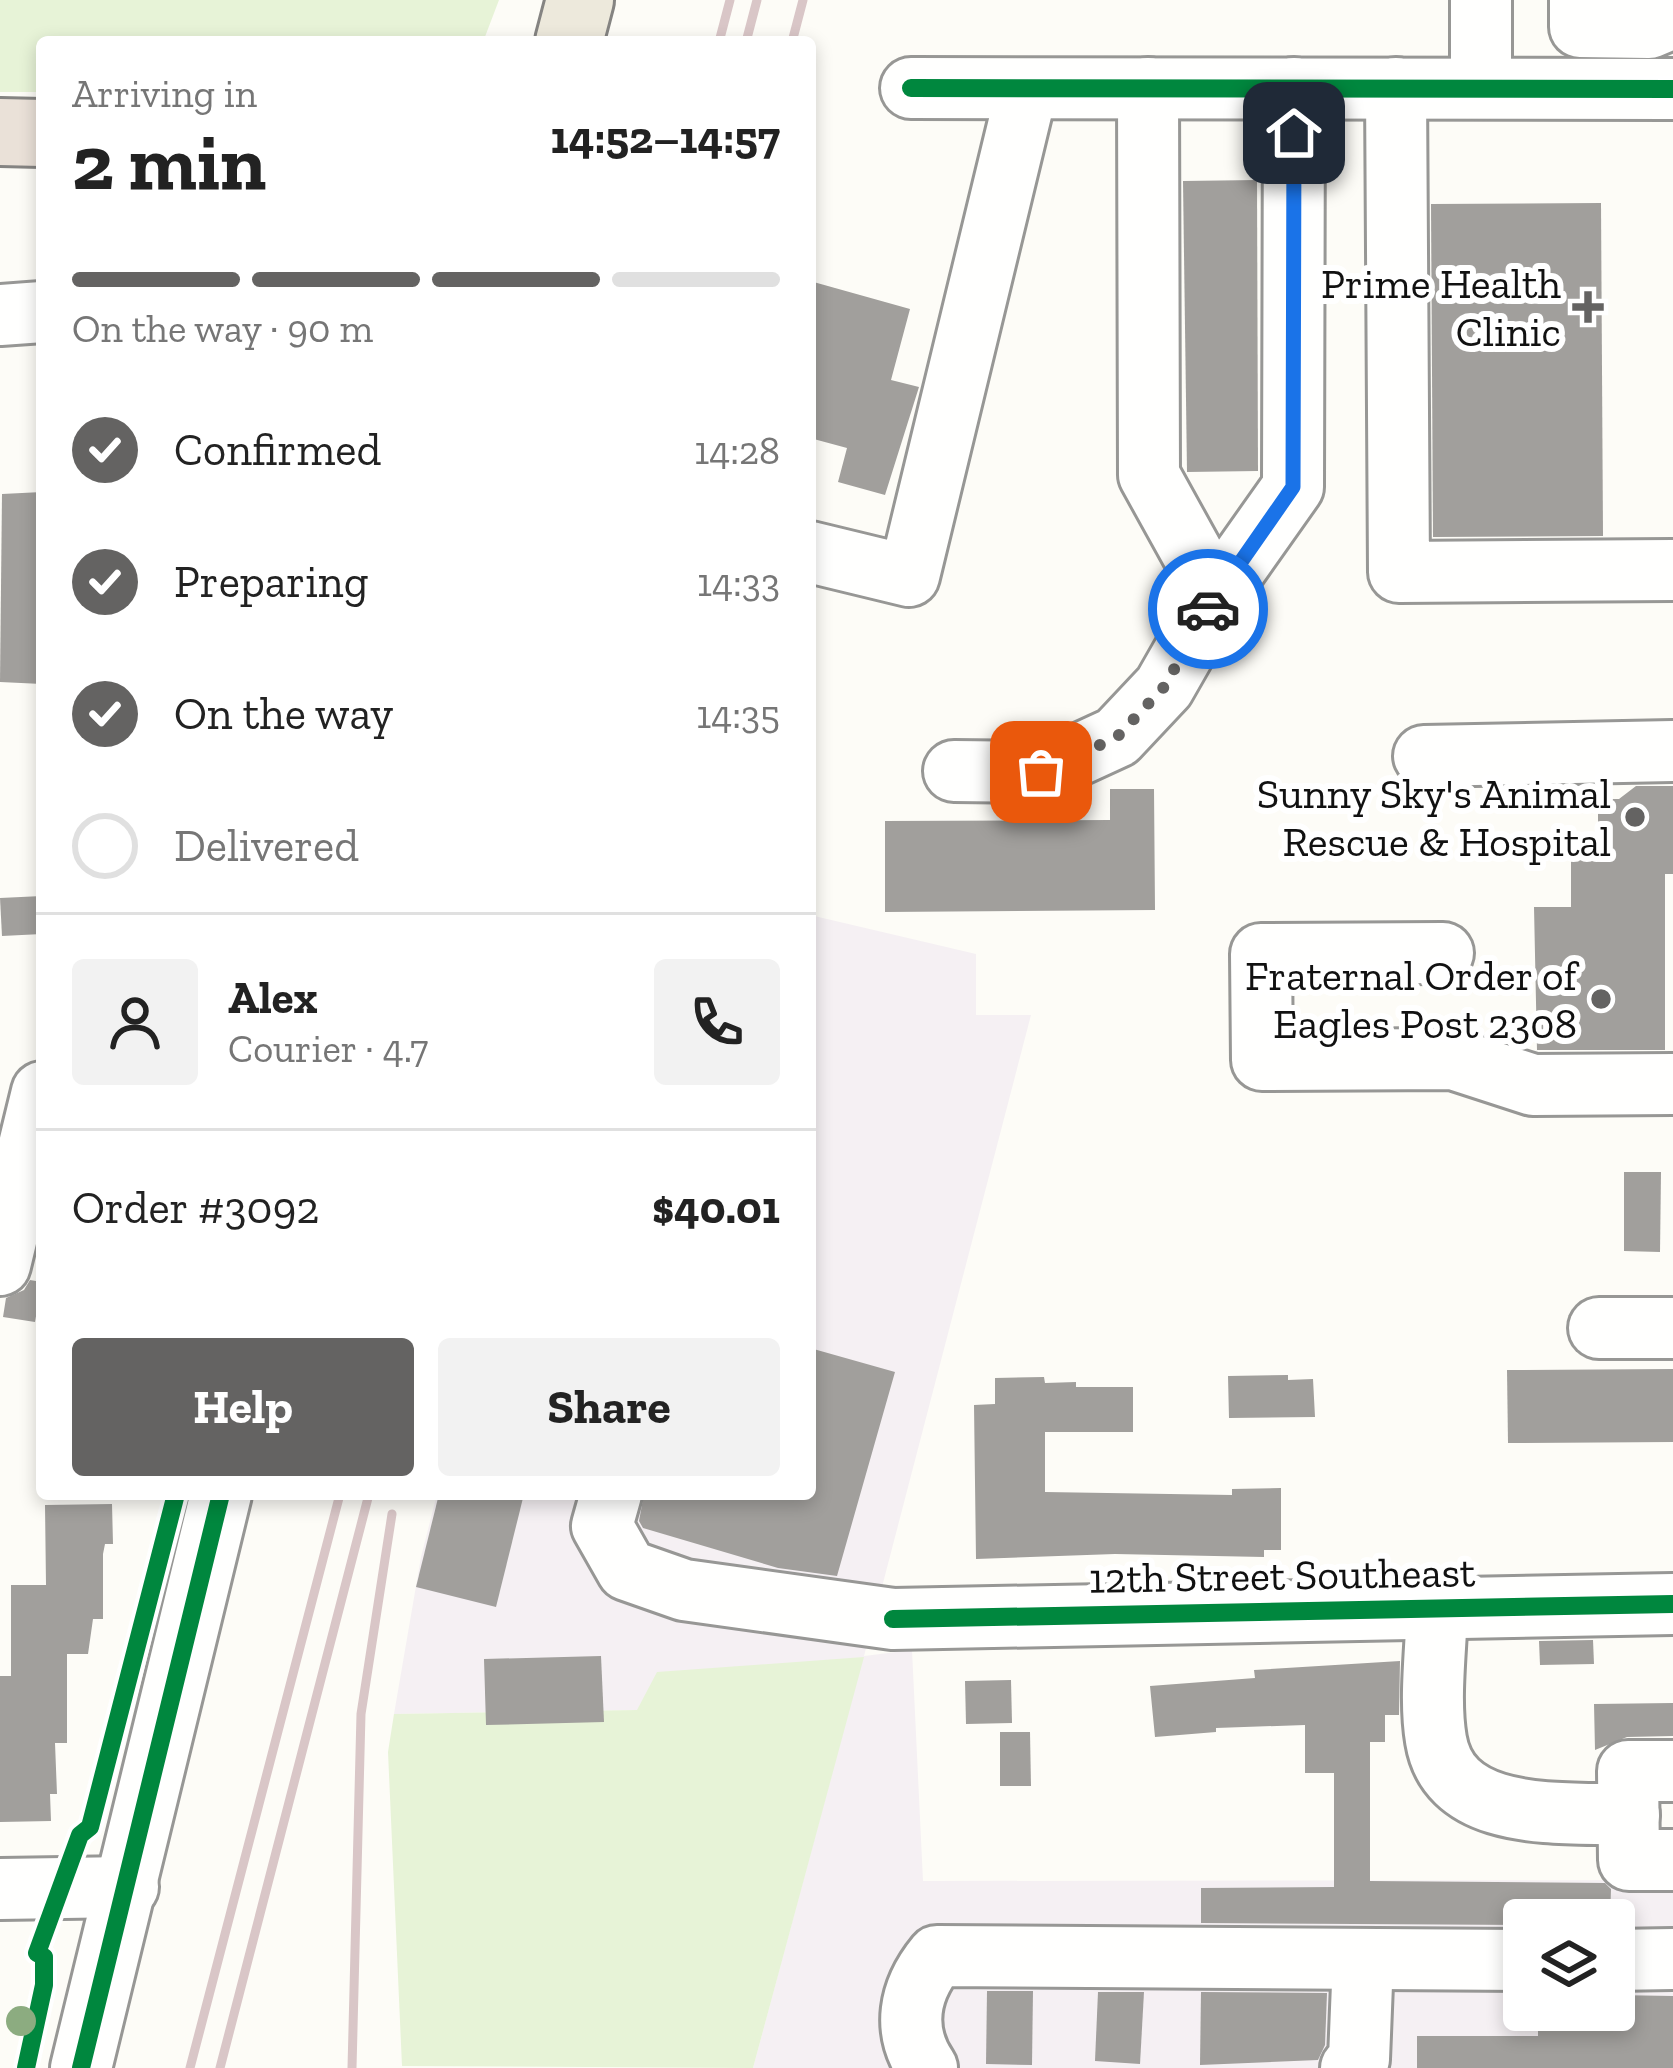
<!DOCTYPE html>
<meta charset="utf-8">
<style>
:root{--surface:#fff;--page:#f2f2f2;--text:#222;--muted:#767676;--line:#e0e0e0;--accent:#646362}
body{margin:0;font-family:"Zilla Slab",serif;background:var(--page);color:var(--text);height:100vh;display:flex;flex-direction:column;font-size:45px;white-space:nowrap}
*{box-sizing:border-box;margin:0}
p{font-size:39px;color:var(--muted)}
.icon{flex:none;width:66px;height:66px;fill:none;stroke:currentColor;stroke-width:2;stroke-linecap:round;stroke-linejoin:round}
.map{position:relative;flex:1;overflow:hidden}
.details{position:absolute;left:36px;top:36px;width:780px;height:1464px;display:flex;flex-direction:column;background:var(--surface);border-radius:12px;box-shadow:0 6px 18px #0003}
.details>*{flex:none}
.tools{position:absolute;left:1503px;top:1899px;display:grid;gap:24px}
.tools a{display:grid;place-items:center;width:132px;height:132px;border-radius:12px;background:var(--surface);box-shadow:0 6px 18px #0003;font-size:60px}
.pin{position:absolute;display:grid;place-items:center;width:102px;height:102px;color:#fff;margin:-51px;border-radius:24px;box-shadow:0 6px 18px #0006}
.courier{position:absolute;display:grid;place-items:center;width:120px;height:120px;margin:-60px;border:9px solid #1a73e8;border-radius:50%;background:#fff;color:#222;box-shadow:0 3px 15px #0007}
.summary em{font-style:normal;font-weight:700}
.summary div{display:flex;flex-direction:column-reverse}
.summary{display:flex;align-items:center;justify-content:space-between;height:204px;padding:0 36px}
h1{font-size:78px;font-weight:700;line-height:90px}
.bar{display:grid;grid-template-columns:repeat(4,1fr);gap:18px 12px;align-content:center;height:144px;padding:0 36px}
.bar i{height:15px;border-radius:9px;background:var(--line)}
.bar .active{background:var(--accent)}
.bar p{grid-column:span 4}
.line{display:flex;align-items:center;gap:30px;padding:0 36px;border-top:3px solid var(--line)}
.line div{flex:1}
.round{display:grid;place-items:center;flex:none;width:126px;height:126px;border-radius:12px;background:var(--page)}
ol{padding:0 36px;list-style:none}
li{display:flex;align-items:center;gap:36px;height:132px}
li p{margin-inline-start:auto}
li .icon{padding:12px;border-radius:50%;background:var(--accent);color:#fff;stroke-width:4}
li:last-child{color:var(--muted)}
li i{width:66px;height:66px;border:6px solid var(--line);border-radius:50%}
.cta{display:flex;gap:24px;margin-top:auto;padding:24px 36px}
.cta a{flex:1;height:138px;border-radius:12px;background:var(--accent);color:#fff;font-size:48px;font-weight:700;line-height:138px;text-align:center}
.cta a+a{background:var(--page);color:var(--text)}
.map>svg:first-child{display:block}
.industrial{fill:#f5f0f3;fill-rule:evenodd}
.green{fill:#e7f3d7}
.building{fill:#a19f9c}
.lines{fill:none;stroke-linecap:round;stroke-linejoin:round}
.minor-casing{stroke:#979795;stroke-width:66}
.major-casing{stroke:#858482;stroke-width:72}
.highway-casing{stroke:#858482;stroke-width:72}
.minor{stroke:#fffffe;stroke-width:60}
.major{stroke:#ede9dc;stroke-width:66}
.highway{stroke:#eae1d8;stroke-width:66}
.rail{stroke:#d9c6c7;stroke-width:9}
.cycleway-casing{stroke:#fff;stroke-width:26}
.cycleway{stroke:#00873e;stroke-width:18}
.tree{fill:#8cac80}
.done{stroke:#646362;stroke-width:12;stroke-dasharray:0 21.6}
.route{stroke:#1a73e8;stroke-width:15}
.poi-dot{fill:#646362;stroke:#fff;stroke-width:4.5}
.labels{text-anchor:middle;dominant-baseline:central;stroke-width:12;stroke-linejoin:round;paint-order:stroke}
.poi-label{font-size:42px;fill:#111;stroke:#fff;text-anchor:end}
.street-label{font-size:42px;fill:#111;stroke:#fff}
</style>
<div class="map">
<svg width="1673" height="2068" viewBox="0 0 1673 2068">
<rect width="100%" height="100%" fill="#fdfcf7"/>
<path class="industrial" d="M810 915 976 954V1015H1031L864 1656 912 1650 923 1881 1673 1880V2068H753L863 1658 638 1710 394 1714 421 1557 437 1494H810ZM1524 1920H1614V2010H1524Z"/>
<g class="green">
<polygon points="0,0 499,0 483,42 42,42 42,92 0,92"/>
<polygon points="864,1657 753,2068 402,2066 388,1752 394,1714 637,1710 657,1672"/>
</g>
<g class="building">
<polygon points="1257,180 1258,471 1187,472 1183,181"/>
<polygon points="1601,203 1603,536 1433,537 1431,204"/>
<polygon points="810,281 910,309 891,380 919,387 885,495 838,482 847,448 810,438"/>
<polygon points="42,492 42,684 0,682 2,494"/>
<polygon points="1636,786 1673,786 1673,874 1665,874 1665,1050 1537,1050 1534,907 1571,907 1571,835 1598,835 1598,799 1619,799"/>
<polygon points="1110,789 1154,789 1155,910 885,912 885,821 1110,820"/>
<polygon points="42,896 42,934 2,936 0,898"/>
<polygon points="1624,1172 1661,1172 1660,1252 1624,1251"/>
<polygon points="30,1280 42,1282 35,1322 3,1317 6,1298 24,1290"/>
<polygon points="810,1348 895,1372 837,1576 778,1568 643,1528 639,1521 644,1494 810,1494"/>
<polygon points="1673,1369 1673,1442 1508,1443 1507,1370"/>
<polygon points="1288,1375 1288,1380 1313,1379 1315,1417 1229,1418 1228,1376"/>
<polygon points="1044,1377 1045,1383 1076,1382 1076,1387 1133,1387 1133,1432 1045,1432 1045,1492 1232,1495 1232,1489 1281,1488 1281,1550 1264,1550 1264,1557 1115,1554 976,1559 974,1405 995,1404 995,1378"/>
<polygon points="439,1494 524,1494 496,1607 416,1587"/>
<polygon points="112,1504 113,1544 105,1544 103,1554 103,1619 93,1619 88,1654 67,1654 67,1743 55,1743 57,1794 50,1794 51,1821 0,1822 0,1676 11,1676 11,1585 46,1585 45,1505"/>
<polygon points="1593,1640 1594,1664 1540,1665 1539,1641"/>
<polygon points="601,1656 604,1722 486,1725 484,1659"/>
<polygon points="1400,1661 1399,1715 1385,1715 1385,1742 1370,1742 1370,1881 1605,1883 1611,1889 1610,1920 1524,1920 1524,1925 1201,1923 1201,1888 1334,1887 1334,1773 1305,1773 1305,1725 1216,1728 1216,1732 1155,1737 1150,1686 1255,1678 1254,1670"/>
<polygon points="1011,1680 1012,1723 966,1724 965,1681"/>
<polygon points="1673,1703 1673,1736 1627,1737 1595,1750 1594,1704"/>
<polygon points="1000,1732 1030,1732 1031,1786 1000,1786"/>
<polygon points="987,1991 1033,1991 1032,2065 986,2064"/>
<polygon points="1098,1992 1144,1992 1140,2064 1095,2061"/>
<polygon points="1201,1992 1327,1993 1325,2045 1318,2060 1200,2065"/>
<polygon points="1614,1995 1673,1996 1673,2068 1417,2068 1417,2036 1538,2036 1538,2030 1546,2030 1546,2010 1614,2010"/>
</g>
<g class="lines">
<g class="minor-casing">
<g id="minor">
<polyline points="1580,0 1580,27 1649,28 1673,18"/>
<polyline points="911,88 1673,89"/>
<polyline points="1148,88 1149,475 1216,596"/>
<polyline points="1396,88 1399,572 1673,570"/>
<polyline points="1481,88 1481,0"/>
<polyline points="0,315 42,312"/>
<polyline points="810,552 909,576 1027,89"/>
<polyline points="1424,756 1673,751"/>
<polyline points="954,771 1041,772 1117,737 1164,687 1216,596 1293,487 1294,88"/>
<polyline points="1443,953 1261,954 1262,1060 1453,1059 1533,1085 1673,1084"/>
<polyline points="0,1265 42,1092"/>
<polyline points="1599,1328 1673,1328"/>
<polyline points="611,1494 602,1526 627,1570 684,1590 893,1619 1673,1604"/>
<path d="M1437 1608C1436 1650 1429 1699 1436 1740 1450 1825 1566 1811 1629 1815"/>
<polyline points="1673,1771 1628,1771 1629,1860 1673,1860"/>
<polyline points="0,1889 128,1887"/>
<polyline points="1614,1960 1673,1959"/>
<polyline points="81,2068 221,1494"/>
<path d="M927 2068C901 2030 909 1990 937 1956L1524 1960"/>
<polyline points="1351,2068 1359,2059 1363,1959"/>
</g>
</g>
<g class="major-casing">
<polyline id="major" points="569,42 580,0"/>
</g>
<g class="highway-casing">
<polyline id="highway" points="0,132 42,133"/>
</g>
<use href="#minor" class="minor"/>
<use href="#major" class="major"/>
<use href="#highway" class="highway"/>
<g class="rail">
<polyline points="719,42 730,0"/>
<polyline points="746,42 757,0"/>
<polyline points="792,42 803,0"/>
<polyline points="190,2068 340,1494"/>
<polyline points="220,2068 369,1494"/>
<polyline points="352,2068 361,1714 392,1514"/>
</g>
<g class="cycleway-casing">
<g id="cycleway">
<polyline points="911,88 1673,89"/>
<polyline points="893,1619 1673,1604"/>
<polyline points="26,2068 44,1985 44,1957 37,1953 80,1835 90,1827 176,1494"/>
<polyline points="81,2068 221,1494"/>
</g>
</g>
<use href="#cycleway" class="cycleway"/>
</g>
<circle class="tree" cx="21" cy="2021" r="15"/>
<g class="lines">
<polyline class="done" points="1041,772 1117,737 1164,687 1208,609"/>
<polyline class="route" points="1208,609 1293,487 1294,133"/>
</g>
<g class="poi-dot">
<path d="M1582 289h12v12h12v12h-12v12h-12v-12h-12v-12h12z"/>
<circle cx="1635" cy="817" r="12"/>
<circle cx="1601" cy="999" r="12"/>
</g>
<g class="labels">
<g class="poi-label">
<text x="1561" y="283">Prime Health<tspan x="1561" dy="48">Clinic</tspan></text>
<text x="1611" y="793">Sunny Sky's Animal<tspan x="1611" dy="48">Rescue &amp; Hospital</tspan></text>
<text x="1577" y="975">Fraternal Order of<tspan x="1577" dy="48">Eagles Post 2308</tspan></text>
</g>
<g class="street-label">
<text transform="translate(1282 1575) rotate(-1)">12th Street Southeast</text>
</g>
</g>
</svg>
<div class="tools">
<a><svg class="icon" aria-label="layers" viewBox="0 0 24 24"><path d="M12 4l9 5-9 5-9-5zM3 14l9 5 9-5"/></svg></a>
</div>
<div class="pin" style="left:1041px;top:772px;background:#ea580c"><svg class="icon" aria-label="bag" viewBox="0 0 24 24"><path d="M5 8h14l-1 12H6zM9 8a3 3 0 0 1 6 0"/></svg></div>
<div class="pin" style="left:1294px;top:133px;background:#1f2937"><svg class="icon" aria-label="home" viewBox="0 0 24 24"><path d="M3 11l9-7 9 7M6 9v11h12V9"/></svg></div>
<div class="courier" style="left:1208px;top:609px"><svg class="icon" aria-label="car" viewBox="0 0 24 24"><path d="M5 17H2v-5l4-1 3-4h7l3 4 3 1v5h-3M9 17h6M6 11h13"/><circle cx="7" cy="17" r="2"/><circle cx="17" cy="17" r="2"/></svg></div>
<section class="details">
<div class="summary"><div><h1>2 min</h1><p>Arriving in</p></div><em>14:52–14:57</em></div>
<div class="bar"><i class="active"></i><i class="active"></i><i class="active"></i><i></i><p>On the way · 90 m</p></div>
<ol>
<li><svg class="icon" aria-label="check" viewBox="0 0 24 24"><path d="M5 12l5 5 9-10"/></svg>Confirmed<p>14:28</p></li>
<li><svg class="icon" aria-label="check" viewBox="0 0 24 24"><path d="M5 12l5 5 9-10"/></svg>Preparing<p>14:33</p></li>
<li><svg class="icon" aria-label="check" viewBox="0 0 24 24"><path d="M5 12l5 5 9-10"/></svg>On the way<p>14:35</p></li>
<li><i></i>Delivered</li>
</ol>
<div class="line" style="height:216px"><a class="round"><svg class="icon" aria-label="person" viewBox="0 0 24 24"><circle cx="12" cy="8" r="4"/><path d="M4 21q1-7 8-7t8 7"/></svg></a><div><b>Alex</b><p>Courier · 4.7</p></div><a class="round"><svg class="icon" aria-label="phone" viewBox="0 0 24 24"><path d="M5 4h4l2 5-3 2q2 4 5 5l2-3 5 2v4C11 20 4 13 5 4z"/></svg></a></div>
<div class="line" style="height:156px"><div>Order #3092</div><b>$40.01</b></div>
<div class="cta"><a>Help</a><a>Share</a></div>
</section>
</div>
